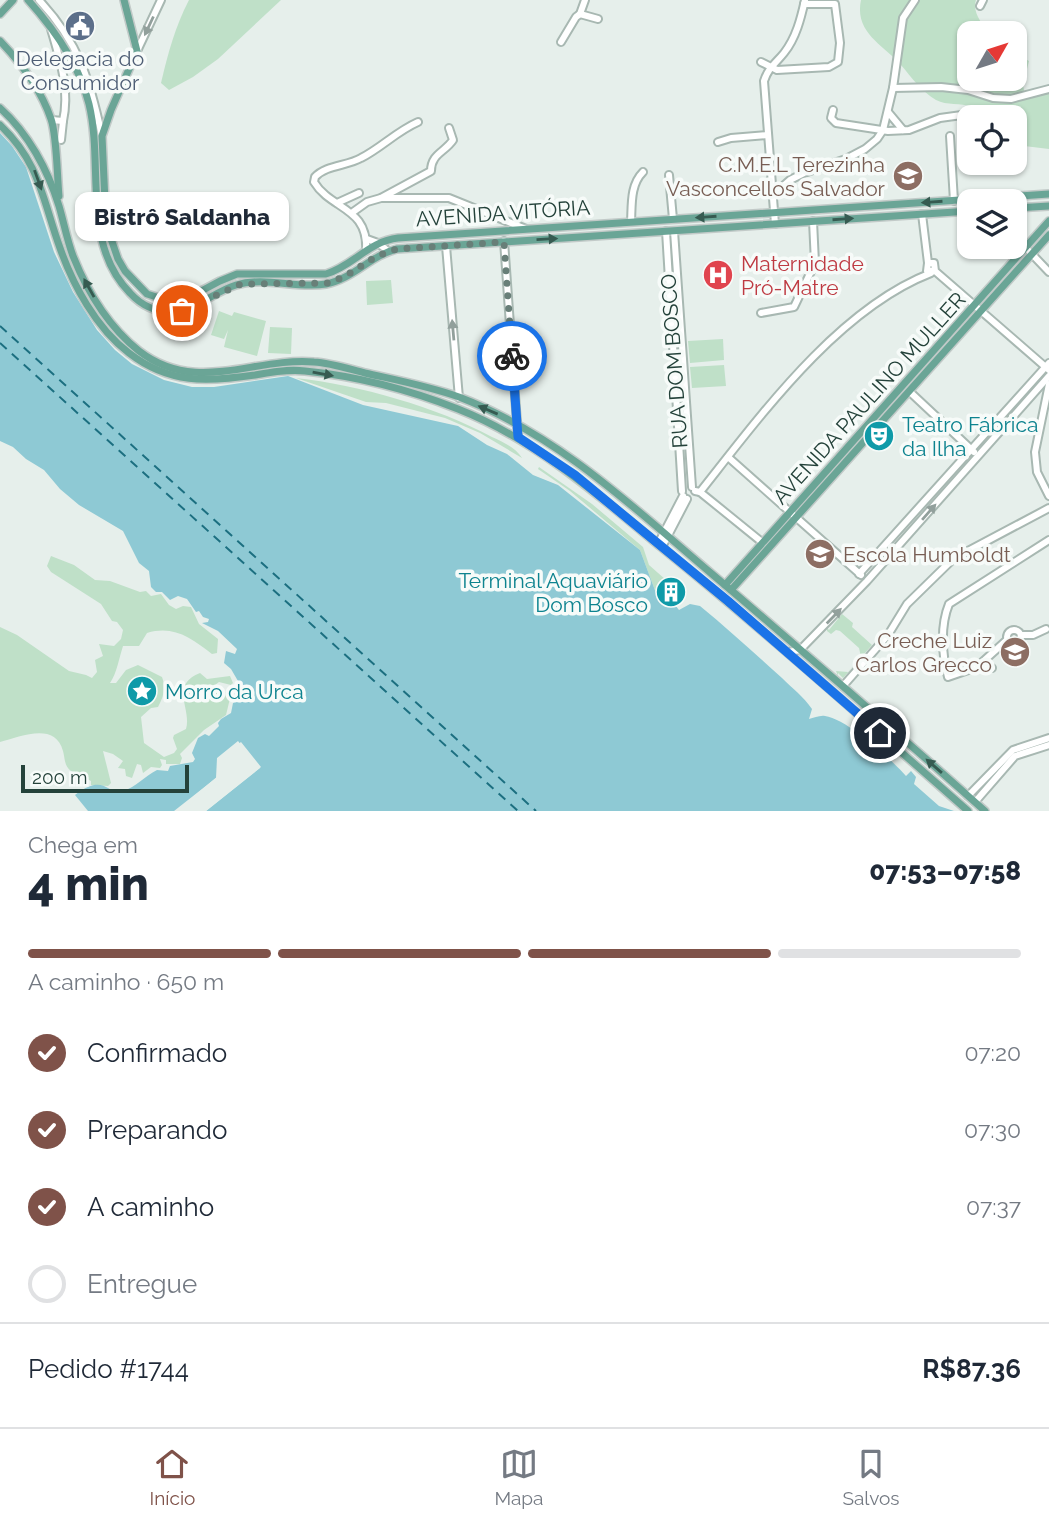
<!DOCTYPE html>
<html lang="pt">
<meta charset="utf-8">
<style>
:root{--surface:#fff;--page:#f2f2f3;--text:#1f2937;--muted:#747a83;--line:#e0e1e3;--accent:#7f5249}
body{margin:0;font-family:Raleway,sans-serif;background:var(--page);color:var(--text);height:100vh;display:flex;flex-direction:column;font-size:26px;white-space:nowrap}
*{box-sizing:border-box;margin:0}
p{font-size:23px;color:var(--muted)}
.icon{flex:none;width:38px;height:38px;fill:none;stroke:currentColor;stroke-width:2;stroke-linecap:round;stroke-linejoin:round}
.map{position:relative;height:811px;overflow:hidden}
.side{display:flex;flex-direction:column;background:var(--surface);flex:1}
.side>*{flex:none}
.needle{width:46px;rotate:51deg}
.fabs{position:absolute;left:957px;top:21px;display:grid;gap:14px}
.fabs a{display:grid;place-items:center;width:70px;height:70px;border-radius:14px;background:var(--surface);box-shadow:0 2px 5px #0004;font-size:35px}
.scale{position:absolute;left:21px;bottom:18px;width:168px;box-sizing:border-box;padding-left:7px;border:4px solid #24423a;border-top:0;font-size:19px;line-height:24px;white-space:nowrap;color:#24423a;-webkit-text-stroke:5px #f7fbf9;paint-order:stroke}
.pin{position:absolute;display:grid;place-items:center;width:60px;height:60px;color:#fff;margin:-30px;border:4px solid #fff;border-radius:50%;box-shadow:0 2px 7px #0007}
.courier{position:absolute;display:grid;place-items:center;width:70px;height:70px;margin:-35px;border:5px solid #1a73e8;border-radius:50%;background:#fff;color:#222;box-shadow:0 2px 9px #0007}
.bubble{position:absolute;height:49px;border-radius:14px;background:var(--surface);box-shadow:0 2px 5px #0004;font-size:23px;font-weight:800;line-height:49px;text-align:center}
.summary em{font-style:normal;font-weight:800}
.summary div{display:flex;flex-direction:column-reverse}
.summary{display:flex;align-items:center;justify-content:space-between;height:119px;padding:0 28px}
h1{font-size:46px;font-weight:800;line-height:52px}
.bar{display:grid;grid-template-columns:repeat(4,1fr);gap:10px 7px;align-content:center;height:84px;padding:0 28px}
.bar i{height:9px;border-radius:5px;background:var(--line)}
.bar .active{background:var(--accent)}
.bar p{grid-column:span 4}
.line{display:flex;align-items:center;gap:18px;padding:0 28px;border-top:2px solid var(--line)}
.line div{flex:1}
ol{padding:0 28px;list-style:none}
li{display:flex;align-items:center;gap:21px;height:77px}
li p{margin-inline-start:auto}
li .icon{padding:7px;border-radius:50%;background:var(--accent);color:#fff;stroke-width:4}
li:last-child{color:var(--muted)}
li i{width:38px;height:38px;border:4px solid var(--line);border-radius:50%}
.tabs{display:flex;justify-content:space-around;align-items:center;height:98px;border-top:2px solid var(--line);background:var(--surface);font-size:19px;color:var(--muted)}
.tabs a{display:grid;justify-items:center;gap:4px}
.tabs .active{color:var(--accent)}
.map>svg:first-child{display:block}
.green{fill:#bfe0c8}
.water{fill:#8ec9d4}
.pier{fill:#e6efeb}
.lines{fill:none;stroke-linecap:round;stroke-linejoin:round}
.ferry{stroke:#1c6f80;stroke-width:2;stroke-dasharray:9 7;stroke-linecap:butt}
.minor-casing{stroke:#a8b8b2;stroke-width:10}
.major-casing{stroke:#c2cac8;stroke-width:10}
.minor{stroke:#fff;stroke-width:6}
.major{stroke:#6aa596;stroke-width:7}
.oneway{fill:#92a09c}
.oneway2{fill:#365b51}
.done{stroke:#687f78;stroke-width:7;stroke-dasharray:0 12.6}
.route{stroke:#1a73e8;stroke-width:9}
.labels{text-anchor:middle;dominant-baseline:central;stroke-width:7;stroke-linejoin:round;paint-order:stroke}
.service-label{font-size:21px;fill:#4e5e75;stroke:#f7fbf9}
.education-label{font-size:21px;fill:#785e54;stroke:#f7fbf9;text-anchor:end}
.street-label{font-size:21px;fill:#24423a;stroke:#f7fbf9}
.health-label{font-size:21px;fill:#be3a42;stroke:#f7fbf9;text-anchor:start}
.culture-label{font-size:21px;fill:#0d838f;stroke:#f7fbf9;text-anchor:start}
</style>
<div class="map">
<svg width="1049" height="811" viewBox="0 0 1049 811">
<rect width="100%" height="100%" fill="#e6efeb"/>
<g class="green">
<path d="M189 0H281L218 59 193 77 169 90 161 83C168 53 175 27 189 0Z"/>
<path d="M861 0H976C972 12 982 24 989 33H970V79H1015V53L1029 61 1023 85 1025 95 1035 97 1049 92V149L1015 145V117H976L972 107C960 102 947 106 936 100 921 91 912 78 901 65 884 45 854 33 861 0Z"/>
<polygon points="391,280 393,303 367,305 366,281"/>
<polygon points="219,311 232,316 234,312 266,321 257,356 224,347 228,330 224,339 211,335"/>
<polygon points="270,327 292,328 291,354 268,353"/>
<polygon points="723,339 724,360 690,363 688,341"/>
<polygon points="724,365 726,386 692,388 690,367"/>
<path d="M296 378C359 385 437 407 492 437 503 442 516 448 522 458L480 433 445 418 386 403 366 402Z"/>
<polygon points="539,467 592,504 643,547 649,565 666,580 656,593 640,550 570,491 538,469"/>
<path d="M51 556 74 565 95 580 110 581 140 592 146 591 151 596 161 594 169 605 176 609 183 606 191 607 199 624 218 639 217 653 212 654C191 638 174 625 147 633L139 646H123C119 658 117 673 110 683H116L126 670 138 665 162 677C166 688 164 696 158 707L151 708 141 717 144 743 164 757 174 753 177 749 173 738 174 735 186 729C192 709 169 685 200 673L207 679 230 676 233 683 231 685 219 682 215 685 223 694 233 686 226 715 204 730 180 754 182 758 180 764H166V760L160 759 162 765 160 768 151 767 143 773 141 765 137 764 132 778 126 776 125 769 118 768 123 761 113 754 103 751 111 783 108 786 91 785V781C84 777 77 775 71 771 64 766 65 758 63 751 55 721 20 737 0 742V627L17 635 69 671 86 675 92 678 97 672 95 660 103 656 99 644 114 646 121 639 123 630 117 622 112 621 101 604 51 572 47 566Z"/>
<polygon points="842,614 853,623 852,627 872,645 843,678 838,673 838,676 836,671 848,672 861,657 859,648 840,631 836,630 831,634 827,631 827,628 829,630"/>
</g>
<path class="water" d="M0 133 12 146 26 167 54 252 73 292 97 330 115 350 132 364 164 380 192 387H214L288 376 363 405 458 426 487 445 507 454 533 475 558 485 640 550 656 593 666 605H675L679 610 690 604 700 606C728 629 754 653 782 678 793 689 803 696 812 709L809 719C814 718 820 715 825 716 847 719 891 759 906 776L911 771 916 777 914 784 939 806 954 811H206L261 767 241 742 221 758 218 776 176 811H88L75 795C105 772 107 796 123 791 136 787 145 776 157 770L168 771 170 766 193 762 195 759 192 753 198 738 205 734 209 736 219 726 218 723 221 719 231 713 233 703 236 701 234 696 238 681 231 669 224 663 226 651 235 654 237 649 218 631 202 623 208 622 209 619 203 617 199 611 196 612 187 599 178 596 170 600 162 592H156L151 587 149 571 139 563 123 531 79 505 60 489 44 470 26 459 13 447 0 441Z"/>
<polygon class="pier" points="238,741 260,768 206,811 203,811 256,767 241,747 225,760 221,779 182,811 174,811 216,778 217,758"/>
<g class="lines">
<g class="ferry">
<polyline points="0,326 536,811"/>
<polyline points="0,343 518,811"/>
</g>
<g class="minor-casing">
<g id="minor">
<path d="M39 0C79 43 90 80 102 136"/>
<polyline points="585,0 580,14 598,19"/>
<polyline points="980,6 983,0"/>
<path d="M51 29C60 60 70 89 63 121L52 120"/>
<polyline points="561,42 576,17 580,14"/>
<polyline points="137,51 161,0"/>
<polyline points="761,62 777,70 829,67 838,62 840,43 835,4 804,4"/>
<polyline points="893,88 941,87 968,90 993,98 1011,99 1049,89"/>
<polyline points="833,110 831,118 836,123 888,131 909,130 940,118 969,114"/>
<polyline points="888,112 903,130"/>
<polyline points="950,136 954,201"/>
<polyline points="61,140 63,121"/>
<polyline points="718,142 731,138 768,135"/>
<polyline points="669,175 673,219"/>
<polyline points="773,195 790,180 804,173 846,159 865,149 877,139 883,130 893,88 903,18 915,0"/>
<polyline points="381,198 449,198 526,229"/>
<polyline points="337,203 359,193"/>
<path d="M353 212 367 202 381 198 431 171C431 154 445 152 453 140L449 128"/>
<polyline points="922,214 928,263"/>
<path d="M631 222C632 205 630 185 643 172"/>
<path d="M775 224 764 81C768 68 776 63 784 53 796 38 801 18 805 0"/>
<polyline points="666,231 682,491"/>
<polyline points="674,231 692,487"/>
<polyline points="367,239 378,243 388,251"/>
<polyline points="504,241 518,437"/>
<polyline points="446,246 459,398"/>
<path d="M366 251C369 207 331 210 314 182L315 177C326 165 347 166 361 158 381 148 397 131 418 122"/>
<polyline points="1029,251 1049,272"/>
<polyline points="935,271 934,263 928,263 927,271 935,271 1049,370"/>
<polyline points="761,313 794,307 815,263 813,221"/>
<polyline points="1049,384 1035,452 1037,472 1049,496"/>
<polyline points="910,392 974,452"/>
<polyline points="728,457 861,575"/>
<path d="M695 491 700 492C761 415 838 309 931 273"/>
<polyline points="700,492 763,543"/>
<polyline points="658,544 683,496"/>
<polyline points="662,547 687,499"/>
<polyline points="859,574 1049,363"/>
<circle cx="1014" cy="637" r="7"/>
<polyline points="1021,635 1033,635 1046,629"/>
<polyline points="788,652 800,650 867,581 1049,376"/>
<polyline points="978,666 1008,639"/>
<path d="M992 668 977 667 948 677C942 655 940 626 949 604L1049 540"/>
<polyline points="843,686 888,635 907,604 953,559 1049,508"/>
<polyline points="968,796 1013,750 1049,738"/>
<polyline points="975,802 1015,756 1049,745"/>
</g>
</g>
<g class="major-casing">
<g id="major">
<path d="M28 0C55 30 79 64 89 104 104 166 81 243 130 293 141 305 155 312 172 312 197 310 213 292 236 285 265 276 296 289 326 284 353 279 371 255 397 249L970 211"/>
<path d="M124 0 137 51 111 110 102 136 106 224 118 259 125 271 147 294 169 301 190 297 220 281 237 274H326C353 266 369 241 398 238L1049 194"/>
<polyline points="0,14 13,0"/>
<path d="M0 41C21 63 41 90 51 119 57 136 57 176 59 196"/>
<path d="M0 108C28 133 48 170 59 206 64 223 67 240 73 256 87 291 109 327 139 351 196 395 253 357 314 362 331 363 349 369 365 373 396 380 428 386 459 397 558 435 632 506 712 574 804 652 895 731 985 811"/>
<path d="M0 125C40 163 42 198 60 248 73 285 96 328 129 353 169 384 207 382 255 375 271 372 288 369 305 371 356 376 410 390 458 409 536 440 597 494 661 547 766 632 867 722 968 811"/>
<polyline points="1015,208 1049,206"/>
<polyline points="725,585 1049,221"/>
<polyline points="731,590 1049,235"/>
</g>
</g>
<use href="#minor" class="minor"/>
<use href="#major" class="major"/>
</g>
<defs><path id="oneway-solid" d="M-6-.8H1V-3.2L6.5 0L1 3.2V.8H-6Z" transform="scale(1.75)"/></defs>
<g class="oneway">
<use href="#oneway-solid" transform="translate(149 26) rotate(115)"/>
<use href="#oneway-solid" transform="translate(453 330) rotate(-95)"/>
<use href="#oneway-solid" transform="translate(929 512) rotate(-49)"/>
<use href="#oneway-solid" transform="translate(834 616) rotate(-46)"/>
</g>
<g class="oneway2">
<use href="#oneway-solid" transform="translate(38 180) rotate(70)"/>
<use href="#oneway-solid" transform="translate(932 202) rotate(176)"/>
<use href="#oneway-solid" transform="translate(706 217) rotate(176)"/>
<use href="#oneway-solid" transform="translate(843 219) rotate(-4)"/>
<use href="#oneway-solid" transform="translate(547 239) rotate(-3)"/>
<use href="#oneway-solid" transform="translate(89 288) rotate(-119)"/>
<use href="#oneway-solid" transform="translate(323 374) rotate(10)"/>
<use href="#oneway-solid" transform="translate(488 410) rotate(-157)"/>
<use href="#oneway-solid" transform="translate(934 766) rotate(-139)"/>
</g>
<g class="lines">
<polyline class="done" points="182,311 241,284 330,283 347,275 377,256 397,249 504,242 512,356"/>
<polyline class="route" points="512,356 518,437 575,475 627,518 728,601 880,733"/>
</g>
<defs>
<g id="civic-disc" transform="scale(1.575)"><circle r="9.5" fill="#5c6f8a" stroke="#f7fbf9"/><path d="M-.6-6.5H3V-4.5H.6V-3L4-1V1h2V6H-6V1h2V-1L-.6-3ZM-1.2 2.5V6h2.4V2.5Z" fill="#fff"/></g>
<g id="school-disc" transform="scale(1.575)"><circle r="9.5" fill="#8d6e63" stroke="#f7fbf9"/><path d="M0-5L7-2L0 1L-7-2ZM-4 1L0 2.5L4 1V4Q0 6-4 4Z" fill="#fff"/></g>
<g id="hospital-disc" transform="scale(1.575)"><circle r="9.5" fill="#e0444e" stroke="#f7fbf9"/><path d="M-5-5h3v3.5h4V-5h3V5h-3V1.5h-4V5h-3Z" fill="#fff"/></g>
<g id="theatre-disc" transform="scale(1.575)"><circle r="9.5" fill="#0f9aa8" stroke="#f7fbf9"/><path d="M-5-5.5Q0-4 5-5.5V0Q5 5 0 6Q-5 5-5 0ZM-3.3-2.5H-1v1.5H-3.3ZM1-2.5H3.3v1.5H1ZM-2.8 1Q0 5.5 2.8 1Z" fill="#fff"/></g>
<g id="university-disc" transform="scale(1.575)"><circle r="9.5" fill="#8d6e63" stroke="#f7fbf9"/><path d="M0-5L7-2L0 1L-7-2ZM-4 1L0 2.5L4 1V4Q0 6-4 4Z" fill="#fff"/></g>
<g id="building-disc" transform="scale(1.575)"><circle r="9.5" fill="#0f9aa8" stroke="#f7fbf9"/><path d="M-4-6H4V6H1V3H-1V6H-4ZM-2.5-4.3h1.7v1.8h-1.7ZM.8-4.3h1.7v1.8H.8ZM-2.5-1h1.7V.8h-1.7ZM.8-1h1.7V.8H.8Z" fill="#fff"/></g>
<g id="sight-disc" transform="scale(1.575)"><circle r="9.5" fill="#0f9aa8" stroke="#f7fbf9"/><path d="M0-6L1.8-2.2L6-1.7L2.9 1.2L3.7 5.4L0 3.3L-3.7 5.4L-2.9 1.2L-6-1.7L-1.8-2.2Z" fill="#fff"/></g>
</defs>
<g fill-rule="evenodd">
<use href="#civic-disc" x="80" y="26"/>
<use href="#school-disc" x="908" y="176"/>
<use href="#hospital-disc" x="718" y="275"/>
<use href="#theatre-disc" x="879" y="436"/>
<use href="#university-disc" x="820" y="554"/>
<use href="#building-disc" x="671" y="592"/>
<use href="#school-disc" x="1015" y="652"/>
<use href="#sight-disc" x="142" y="691"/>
</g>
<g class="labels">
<g class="service-label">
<text x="80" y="58">Delegacia do<tspan x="80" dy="24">Consumidor</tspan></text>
</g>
<g class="education-label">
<text x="885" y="164">C.M.E.L Terezinha<tspan x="885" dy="24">Vasconcellos Salvador</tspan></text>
<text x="843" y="554" text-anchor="start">Escola Humboldt</text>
<text x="992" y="640">Creche Luiz<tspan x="992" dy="24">Carlos Grecco</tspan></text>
</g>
<g class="street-label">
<text transform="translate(503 213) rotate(-4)">AVENIDA VITÓRIA</text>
<text transform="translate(674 361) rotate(-94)">RUA DOM BOSCO</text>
<text transform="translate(869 398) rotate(-48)">AVENIDA PAULINO MULLER</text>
</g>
<g class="health-label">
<text x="741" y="263">Maternidade<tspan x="741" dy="24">Pró-Matre</tspan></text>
</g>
<g class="culture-label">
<text x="902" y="424">Teatro Fábrica<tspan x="902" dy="24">da Ilha</tspan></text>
<text x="648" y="580" text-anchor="end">Terminal Aquaviário<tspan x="648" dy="24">Dom Bosco</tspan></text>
<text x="165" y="691">Morro da Urca</text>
</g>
</g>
</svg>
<div class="fabs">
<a><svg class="needle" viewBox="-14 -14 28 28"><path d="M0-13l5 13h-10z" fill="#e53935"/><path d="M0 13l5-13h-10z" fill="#747a83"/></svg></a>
<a><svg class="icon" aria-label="locate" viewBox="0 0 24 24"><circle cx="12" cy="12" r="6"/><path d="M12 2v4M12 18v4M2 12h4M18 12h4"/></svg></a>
<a><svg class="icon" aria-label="layers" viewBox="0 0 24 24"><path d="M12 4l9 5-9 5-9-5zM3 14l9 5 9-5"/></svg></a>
</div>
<div class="scale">200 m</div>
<div class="pin" style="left:182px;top:311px;background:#ea580c"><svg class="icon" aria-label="bag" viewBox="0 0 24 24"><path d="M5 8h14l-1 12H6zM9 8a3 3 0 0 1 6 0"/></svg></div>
<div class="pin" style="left:880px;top:733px;background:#1f2937"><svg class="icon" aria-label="home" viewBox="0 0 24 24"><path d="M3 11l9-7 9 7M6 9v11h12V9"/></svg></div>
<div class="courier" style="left:512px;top:356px"><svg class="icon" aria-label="bike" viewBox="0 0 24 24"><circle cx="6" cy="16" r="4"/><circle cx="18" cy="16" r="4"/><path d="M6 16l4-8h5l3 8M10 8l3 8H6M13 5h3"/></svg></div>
<div class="bubble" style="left:75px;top:192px;width:214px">Bistrô Saldanha</div>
</div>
<section class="side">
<div class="summary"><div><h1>4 min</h1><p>Chega em</p></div><em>07:53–07:58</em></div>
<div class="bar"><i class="active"></i><i class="active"></i><i class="active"></i><i></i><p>A caminho · 650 m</p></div>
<ol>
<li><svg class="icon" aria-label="check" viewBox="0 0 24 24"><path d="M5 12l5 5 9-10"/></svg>Confirmado<p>07:20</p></li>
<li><svg class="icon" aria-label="check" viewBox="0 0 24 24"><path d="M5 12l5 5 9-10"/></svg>Preparando<p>07:30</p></li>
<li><svg class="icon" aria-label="check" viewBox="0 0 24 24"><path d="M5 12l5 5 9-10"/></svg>A caminho<p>07:37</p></li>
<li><i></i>Entregue</li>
</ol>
<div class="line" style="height:91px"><div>Pedido #1744</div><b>R$87.36</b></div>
</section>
<nav class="tabs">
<a class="active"><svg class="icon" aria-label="home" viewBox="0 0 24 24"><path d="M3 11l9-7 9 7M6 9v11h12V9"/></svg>Início</a>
<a><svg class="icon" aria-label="map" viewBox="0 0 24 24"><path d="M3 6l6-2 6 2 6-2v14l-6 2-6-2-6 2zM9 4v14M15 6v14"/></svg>Mapa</a>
<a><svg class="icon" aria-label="saved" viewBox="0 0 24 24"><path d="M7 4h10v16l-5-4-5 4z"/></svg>Salvos</a>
</nav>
